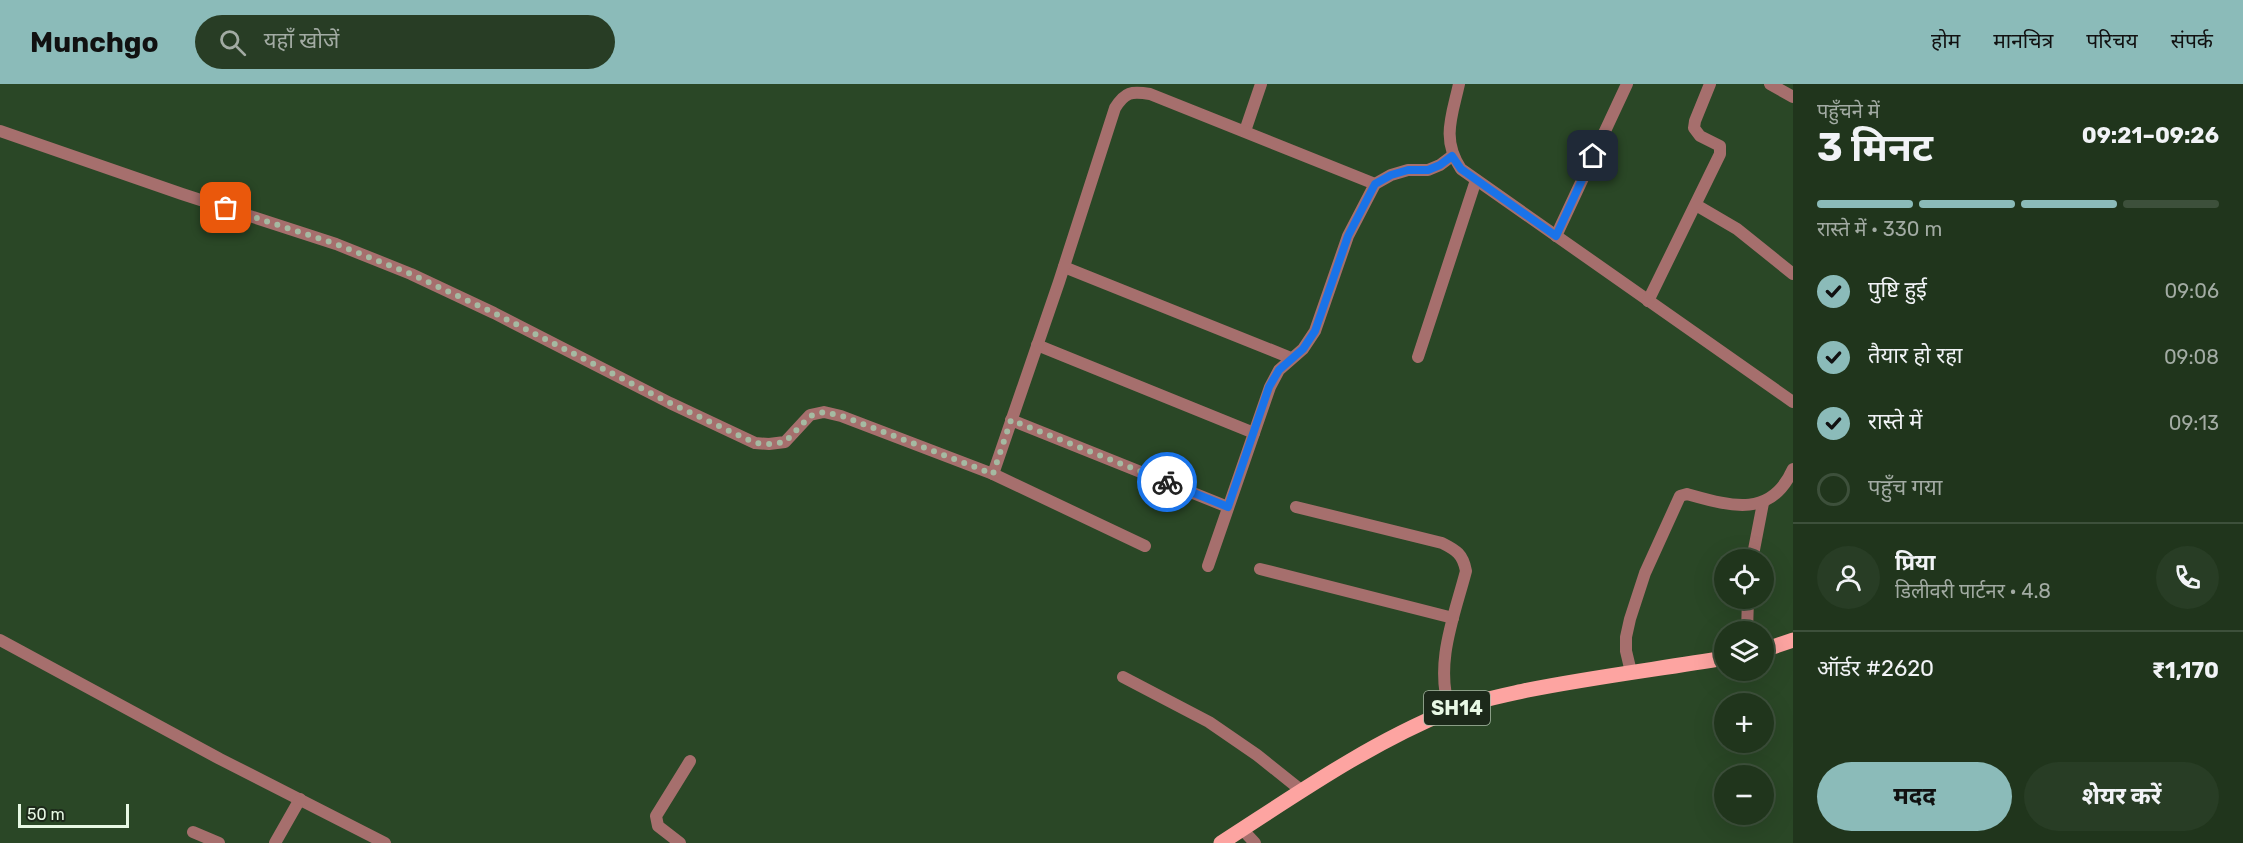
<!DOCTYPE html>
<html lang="hi">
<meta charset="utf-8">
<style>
:root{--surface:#20351c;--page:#283d25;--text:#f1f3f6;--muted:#a2aba3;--line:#3d503b;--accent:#8bbbb9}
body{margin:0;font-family:Rubik,"Noto Sans Devanagari",sans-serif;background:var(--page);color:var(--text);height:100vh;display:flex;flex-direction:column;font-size:22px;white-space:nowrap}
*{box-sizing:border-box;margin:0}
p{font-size:20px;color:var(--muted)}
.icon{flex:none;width:33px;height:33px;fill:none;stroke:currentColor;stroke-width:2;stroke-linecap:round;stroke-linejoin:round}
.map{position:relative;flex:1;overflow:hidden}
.details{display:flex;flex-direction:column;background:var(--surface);width:450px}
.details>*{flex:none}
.fabs{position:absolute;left:1714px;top:465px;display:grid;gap:12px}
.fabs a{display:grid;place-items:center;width:60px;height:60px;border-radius:50%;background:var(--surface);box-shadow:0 6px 24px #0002,0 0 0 2px var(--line);font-size:30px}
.scale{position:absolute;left:18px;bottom:15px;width:111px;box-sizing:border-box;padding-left:6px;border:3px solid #e7f8e4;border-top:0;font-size:16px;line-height:21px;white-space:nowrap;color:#e7f8e4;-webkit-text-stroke:4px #1c291a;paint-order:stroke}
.pin{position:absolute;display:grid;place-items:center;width:51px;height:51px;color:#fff;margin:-26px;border-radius:12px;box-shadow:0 3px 9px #0006}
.courier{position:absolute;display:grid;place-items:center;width:60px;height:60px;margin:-30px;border:4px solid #1a73e8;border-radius:50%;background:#fff;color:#222;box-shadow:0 2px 8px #0007}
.overview em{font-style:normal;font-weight:700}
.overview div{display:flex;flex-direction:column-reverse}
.overview{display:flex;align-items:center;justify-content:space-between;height:102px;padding:0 24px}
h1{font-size:39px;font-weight:700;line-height:45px}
.bar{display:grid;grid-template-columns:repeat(4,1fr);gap:9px 6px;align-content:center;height:72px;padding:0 24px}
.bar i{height:8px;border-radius:4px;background:var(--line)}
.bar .on{background:var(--accent)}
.bar p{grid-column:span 4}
.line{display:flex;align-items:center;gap:15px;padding:0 24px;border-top:2px solid var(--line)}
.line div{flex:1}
.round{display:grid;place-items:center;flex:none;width:63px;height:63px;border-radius:32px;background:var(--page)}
ol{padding:0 24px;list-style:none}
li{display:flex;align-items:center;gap:18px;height:66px}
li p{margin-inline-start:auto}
li .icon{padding:6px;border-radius:50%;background:var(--accent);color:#111;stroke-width:4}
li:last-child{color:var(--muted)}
li i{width:33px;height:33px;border:3px solid var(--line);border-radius:50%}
.primary-button{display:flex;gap:12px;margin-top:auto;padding:12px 24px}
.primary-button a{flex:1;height:69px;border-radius:36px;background:var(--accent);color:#111;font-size:24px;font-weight:700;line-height:69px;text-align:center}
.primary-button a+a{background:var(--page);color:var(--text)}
header{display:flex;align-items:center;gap:36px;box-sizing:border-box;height:84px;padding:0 30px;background:var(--accent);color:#111}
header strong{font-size:28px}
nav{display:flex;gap:33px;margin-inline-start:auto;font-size:21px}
.search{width:420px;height:54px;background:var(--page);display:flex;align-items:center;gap:15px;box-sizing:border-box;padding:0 21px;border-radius:33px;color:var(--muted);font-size:22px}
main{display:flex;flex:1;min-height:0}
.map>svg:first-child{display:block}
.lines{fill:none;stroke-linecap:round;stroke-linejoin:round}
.minor{stroke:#a66f6d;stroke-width:12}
.primary{stroke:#fda4a1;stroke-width:15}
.done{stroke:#a5baa2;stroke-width:6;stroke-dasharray:0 10.8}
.route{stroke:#1a73e8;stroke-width:8}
.labels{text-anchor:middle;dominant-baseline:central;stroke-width:5;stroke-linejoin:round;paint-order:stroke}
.shield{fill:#1c291a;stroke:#aabaa7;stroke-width:1.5}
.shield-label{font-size:20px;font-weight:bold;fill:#e7f8e4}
</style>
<header>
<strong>Munchgo</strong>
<div class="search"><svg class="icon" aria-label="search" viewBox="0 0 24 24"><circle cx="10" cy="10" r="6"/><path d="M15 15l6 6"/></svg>यहाँ खोजें</div>
<nav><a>होम</a><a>मानचित्र</a><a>परिचय</a><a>संपर्क</a></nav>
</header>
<main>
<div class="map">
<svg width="1793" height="759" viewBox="0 0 1793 759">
<rect width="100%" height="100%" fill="#2a4726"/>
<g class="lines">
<g class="minor">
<path d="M1459 0C1452 32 1441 55 1461 85L1793 318"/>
<polyline points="1770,0 1793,13"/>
<polyline points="0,47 182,110 336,160 411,190 494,229 670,319 755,359 769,360 785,358 810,331 824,328 841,332 993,390 1145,462"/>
<polyline points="1245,47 1261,0"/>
<polyline points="1696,121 1737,145 1793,190"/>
<polyline points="1556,152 1627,0"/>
<polyline points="1064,183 1291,274"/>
<polyline points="1648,217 1720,70 1720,62 1700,52 1694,44 1695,37 1710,0"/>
<polyline points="1037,261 1254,349"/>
<polyline points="1418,273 1476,96"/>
<polyline points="1011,336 1228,423"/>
<path d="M993 390 1059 198 1115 24C1125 8 1131 7 1150 10L1375 100"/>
<path d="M1296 423 1442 459C1456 466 1463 470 1466 487 1454 533 1434 580 1450 627"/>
<polyline points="1752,476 1763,419"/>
<polyline points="1208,482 1270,303 1279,286 1303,265 1315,247 1348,152 1375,100 1391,91 1408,86 1428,86 1440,81 1452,72"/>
<polyline points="1260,485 1453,534"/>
<polyline points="1747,548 1748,514"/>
<polyline points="0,556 220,675 385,759"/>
<path d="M1631 588 1626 567V553L1630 535 1645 489 1680 412 1687 410C1730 422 1771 435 1793 385"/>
<polyline points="1123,593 1209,638 1257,671 1302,707"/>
<polyline points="1242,745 1255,759"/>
<polyline points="193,748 219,759"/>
<polyline points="275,759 300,715"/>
<polyline points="680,759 658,742 656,732 690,677"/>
</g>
<g class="primary">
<polyline points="1764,566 1793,556"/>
<path d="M1221 759C1294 712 1368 660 1449 627 1474 617 1501 612 1528 606 1593 593 1659 585 1725 574"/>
</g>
</g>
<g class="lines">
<polyline class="done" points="226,124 336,160 411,190 494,229 670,319 755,359 769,360 785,358 810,332 824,328 842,332 993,390 1011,336 1167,398"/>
<polyline class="route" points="1167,398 1228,423 1269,303 1279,286 1303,265 1315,247 1348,152 1375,100 1391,91 1408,86 1428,86 1440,81 1452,72 1461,85 1556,152 1593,72"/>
</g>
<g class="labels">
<rect class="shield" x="1424" y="607" width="66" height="34" rx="4.5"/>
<g class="shield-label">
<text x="1457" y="624">SH14</text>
</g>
</g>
</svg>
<div class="fabs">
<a><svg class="icon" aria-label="locate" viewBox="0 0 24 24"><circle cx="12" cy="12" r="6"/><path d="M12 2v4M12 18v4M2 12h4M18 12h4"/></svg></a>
<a><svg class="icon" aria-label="layers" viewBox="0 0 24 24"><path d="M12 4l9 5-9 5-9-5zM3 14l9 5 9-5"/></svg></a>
<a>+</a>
<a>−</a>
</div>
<div class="scale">50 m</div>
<div class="pin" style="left:226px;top:124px;background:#ea580c"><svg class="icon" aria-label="bag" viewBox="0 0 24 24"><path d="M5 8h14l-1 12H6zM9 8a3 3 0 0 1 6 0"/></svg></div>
<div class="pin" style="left:1593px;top:72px;background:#1f2937"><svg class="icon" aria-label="home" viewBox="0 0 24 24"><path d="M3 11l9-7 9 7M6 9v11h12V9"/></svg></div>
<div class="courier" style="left:1167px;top:398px"><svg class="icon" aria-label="bike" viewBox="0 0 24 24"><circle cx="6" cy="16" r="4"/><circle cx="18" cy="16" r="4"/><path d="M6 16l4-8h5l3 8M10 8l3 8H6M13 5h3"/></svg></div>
</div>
<section class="details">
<div class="overview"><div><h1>3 मिनट</h1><p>पहुँचने में</p></div><em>09:21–09:26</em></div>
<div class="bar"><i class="on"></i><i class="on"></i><i class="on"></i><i></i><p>रास्ते में · 330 m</p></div>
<ol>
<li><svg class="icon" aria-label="check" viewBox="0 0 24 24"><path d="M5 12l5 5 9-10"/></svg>पुष्टि हुई<p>09:06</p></li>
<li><svg class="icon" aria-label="check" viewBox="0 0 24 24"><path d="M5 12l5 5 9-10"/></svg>तैयार हो रहा<p>09:08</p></li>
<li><svg class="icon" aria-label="check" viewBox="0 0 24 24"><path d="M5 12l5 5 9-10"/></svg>रास्ते में<p>09:13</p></li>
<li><i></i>पहुँच गया</li>
</ol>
<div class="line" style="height:108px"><a class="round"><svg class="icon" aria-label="person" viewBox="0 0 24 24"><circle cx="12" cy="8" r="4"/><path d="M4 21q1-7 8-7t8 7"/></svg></a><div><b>प्रिया</b><p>डिलीवरी पार्टनर · 4.8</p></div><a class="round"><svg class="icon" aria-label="phone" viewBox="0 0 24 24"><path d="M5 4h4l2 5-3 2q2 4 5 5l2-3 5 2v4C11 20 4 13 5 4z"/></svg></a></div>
<div class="line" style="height:78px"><div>ऑर्डर #2620</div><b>₹1,170</b></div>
<div class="primary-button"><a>मदद</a><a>शेयर करें</a></div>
</section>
</main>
